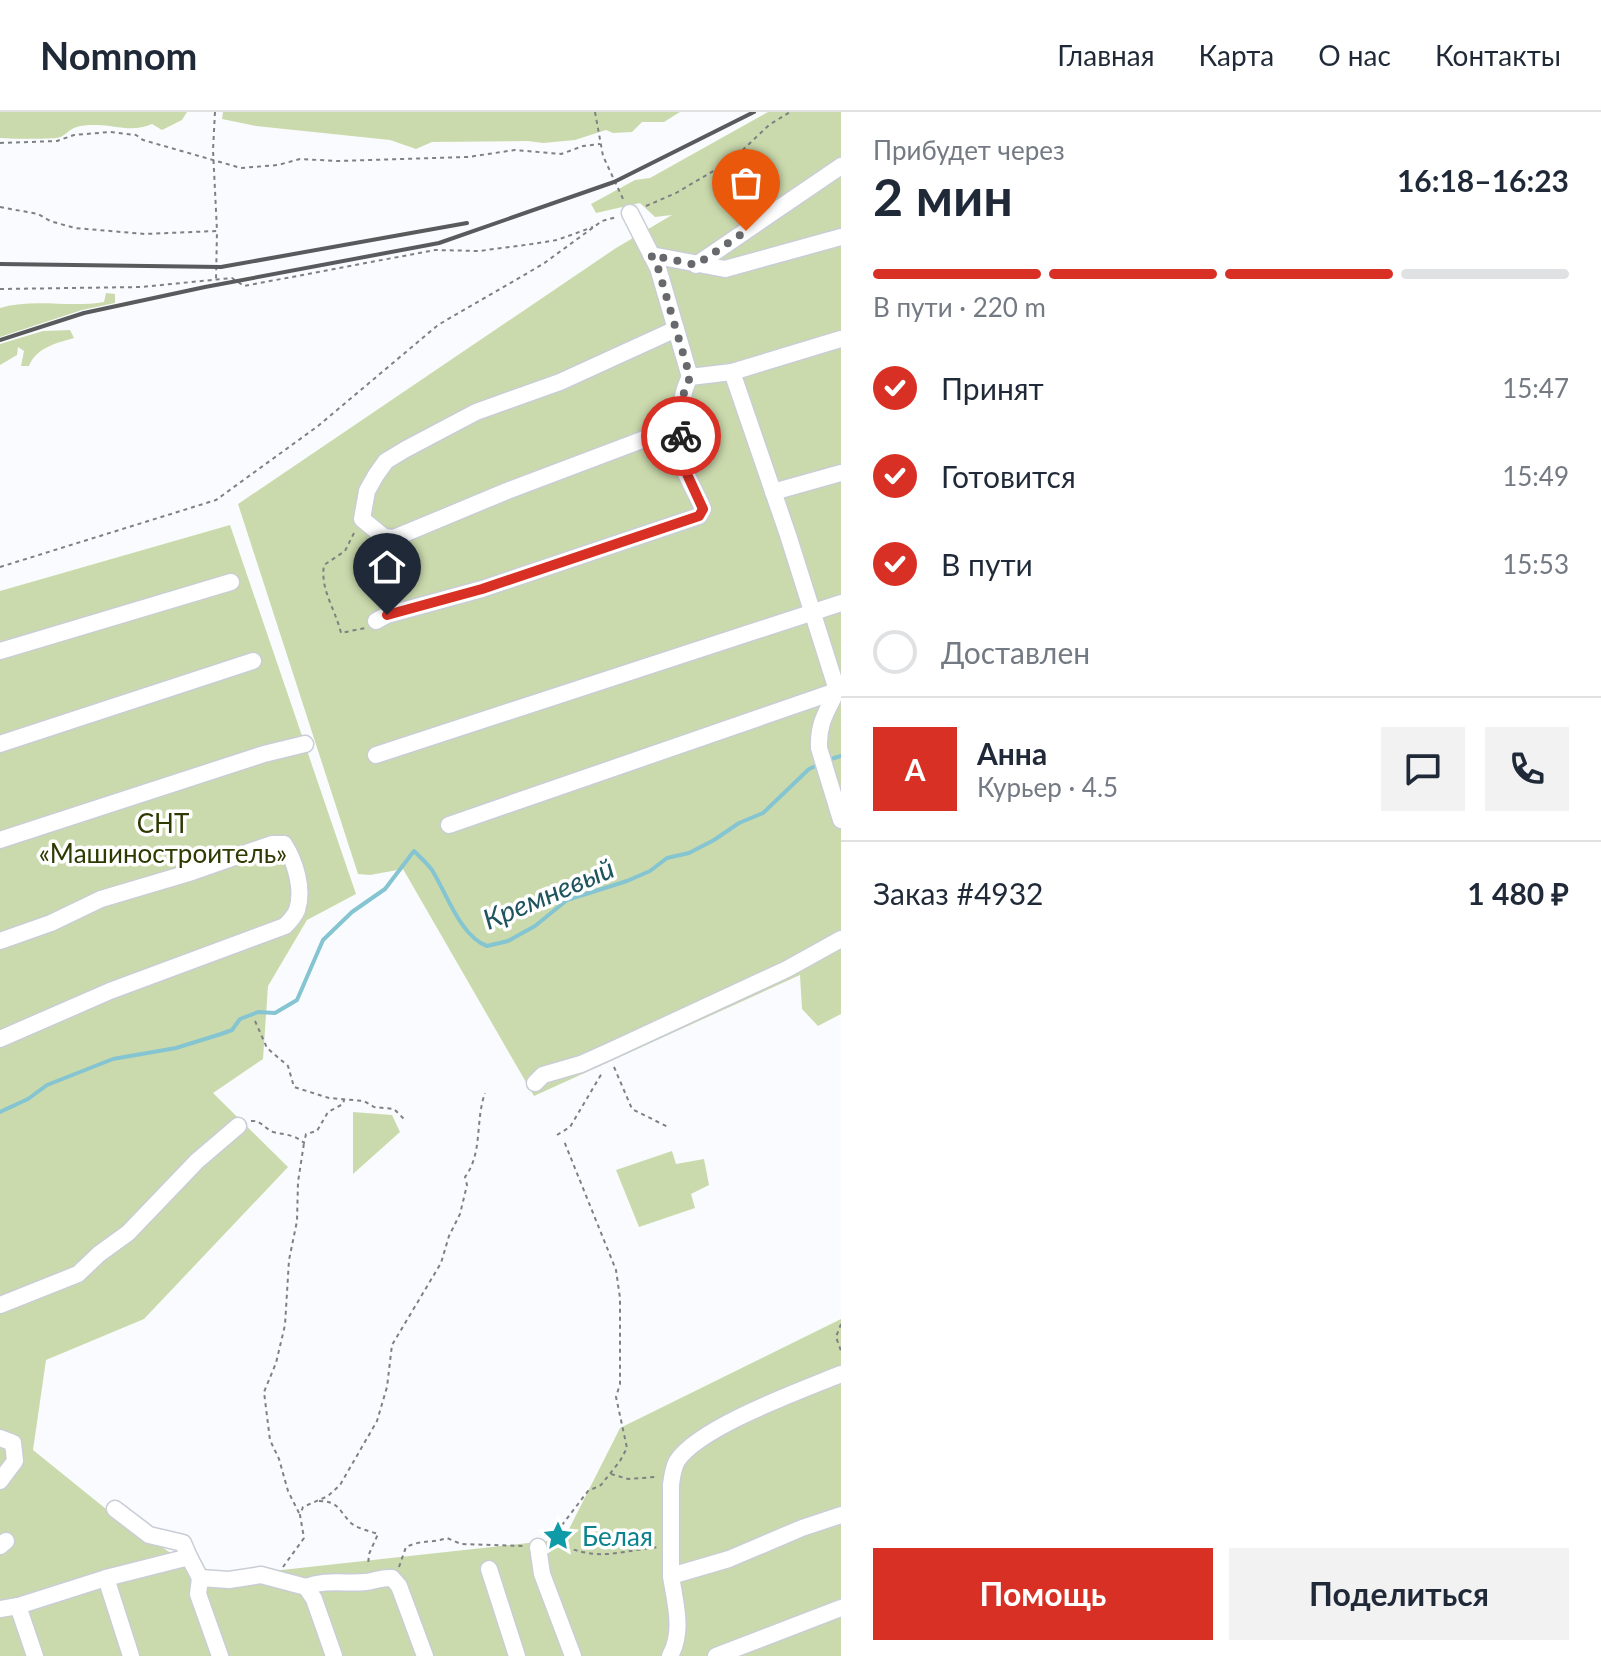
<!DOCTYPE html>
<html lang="ru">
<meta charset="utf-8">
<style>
:root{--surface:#fff;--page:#f2f2f3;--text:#1f2937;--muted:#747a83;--line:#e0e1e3;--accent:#d93025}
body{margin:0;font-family:Lato,sans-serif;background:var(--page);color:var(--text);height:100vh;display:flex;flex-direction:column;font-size:30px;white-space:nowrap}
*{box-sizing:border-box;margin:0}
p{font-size:26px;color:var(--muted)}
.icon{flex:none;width:44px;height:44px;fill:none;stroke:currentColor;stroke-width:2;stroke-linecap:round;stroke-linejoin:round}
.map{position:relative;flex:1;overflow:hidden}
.drawer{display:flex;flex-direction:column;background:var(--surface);width:760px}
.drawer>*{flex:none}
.pin{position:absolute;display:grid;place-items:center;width:68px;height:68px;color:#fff;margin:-82px -34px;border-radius:50% 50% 50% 0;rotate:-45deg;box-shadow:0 0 8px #0007}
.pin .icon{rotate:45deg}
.courier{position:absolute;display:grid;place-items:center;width:80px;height:80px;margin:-40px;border:6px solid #d93025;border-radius:50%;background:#fff;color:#222;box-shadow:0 2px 10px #0007}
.head em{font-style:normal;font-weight:700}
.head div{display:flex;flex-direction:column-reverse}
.head{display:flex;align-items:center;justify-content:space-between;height:136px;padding:0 32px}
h1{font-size:52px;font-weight:700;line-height:60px}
.bar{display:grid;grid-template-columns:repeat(4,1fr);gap:12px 8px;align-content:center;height:96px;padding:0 32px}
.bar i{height:10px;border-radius:6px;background:var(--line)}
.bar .on{background:var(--accent)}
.bar p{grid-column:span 4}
.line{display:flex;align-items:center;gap:20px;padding:0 32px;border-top:2px solid var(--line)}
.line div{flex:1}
.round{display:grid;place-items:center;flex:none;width:84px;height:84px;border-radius:0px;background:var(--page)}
ol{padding:0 32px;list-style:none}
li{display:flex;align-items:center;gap:24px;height:88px}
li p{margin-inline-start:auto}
li .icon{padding:8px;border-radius:50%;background:var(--accent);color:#fff;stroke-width:4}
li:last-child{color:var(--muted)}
li i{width:44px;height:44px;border:4px solid var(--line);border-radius:50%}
.primary-button{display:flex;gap:16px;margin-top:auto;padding:16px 32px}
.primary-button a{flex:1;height:92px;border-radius:0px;background:var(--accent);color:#fff;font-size:32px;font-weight:700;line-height:92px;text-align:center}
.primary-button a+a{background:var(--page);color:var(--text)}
header{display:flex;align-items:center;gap:48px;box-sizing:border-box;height:112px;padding:0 40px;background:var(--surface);border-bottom:2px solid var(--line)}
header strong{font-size:38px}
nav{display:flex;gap:44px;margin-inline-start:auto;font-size:28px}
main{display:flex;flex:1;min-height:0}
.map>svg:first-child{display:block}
.green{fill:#cbdaad}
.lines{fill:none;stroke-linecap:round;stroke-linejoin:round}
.stream{stroke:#85c4d1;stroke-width:4}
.minor-casing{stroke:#c9cdd5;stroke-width:19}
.path{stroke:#7e8083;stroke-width:2;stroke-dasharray:4 4;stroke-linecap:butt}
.minor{stroke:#fff;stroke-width:16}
.rail{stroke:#585a5c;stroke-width:4}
.done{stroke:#67696c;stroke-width:8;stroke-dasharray:0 14.4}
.route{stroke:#d93025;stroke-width:10}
.labels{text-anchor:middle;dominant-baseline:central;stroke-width:7;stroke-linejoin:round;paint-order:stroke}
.park-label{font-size:26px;fill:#2e3a02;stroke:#fff}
.culture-label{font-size:26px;fill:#0d838f;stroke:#fff;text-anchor:start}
.water-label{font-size:28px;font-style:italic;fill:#1f545e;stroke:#fff}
</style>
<header>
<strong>Nomnom</strong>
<nav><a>Главная</a><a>Карта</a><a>О нас</a><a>Контакты</a></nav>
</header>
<main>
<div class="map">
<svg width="841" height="1544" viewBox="0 0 841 1544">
<rect width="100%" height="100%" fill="#f9fbfe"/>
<g class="green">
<path d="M0 0H187L182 8 162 18 152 12C132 21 116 13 96 13 89 13 79 13 72 17 67 20 62 26 56 26 51 27 5 27 0 26Z"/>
<polygon points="223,0 680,0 664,10 642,10 632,20 613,21 606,18 575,28 543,31 528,29 432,30 416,37 390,28 256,14 222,7"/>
<polygon points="768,0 841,0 841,902 818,914 802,897 800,863 534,984 403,757 370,763 358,762 238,392 616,136 672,103 655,105 640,91 596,101 591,92 635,68 650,66"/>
<path d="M106 181 115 182V191L82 198 0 225V196C34 186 70 196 104 190Z"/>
<path d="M70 218 74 226C56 231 36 236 29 254H21L24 239 18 235 17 243 0 253V232L43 219Z"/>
<polygon points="230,413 356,782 307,808 268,874 263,947 213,981 288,1055 144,1207 46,1248 33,1338 111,1401 208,1466 564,1427 620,1316 841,1207 841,1544 0,1544 0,479"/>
<polygon points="353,1000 392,1003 400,1020 353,1062"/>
<polygon points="672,1039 676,1052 704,1047 709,1073 691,1082 695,1096 639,1115 616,1058"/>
</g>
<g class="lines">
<g class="stream">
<polyline points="828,648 841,644"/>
<path d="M0 1000 28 987 47 973 113 947 176 936 221 922 232 918 240 907 258 900 275 901 297 888 323 828 352 800 385 777 414 739C420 745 427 751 432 758 446 780 460 824 487 834L508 829 535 814 567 788 627 769 650 759 667 746 689 741 714 728 739 711 763 701 809 657 820 652"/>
</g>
<g class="minor-casing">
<g id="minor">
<polyline points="630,101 658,156 690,265 732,260 841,227"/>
<polyline points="651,143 725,157 841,125"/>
<polyline points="696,153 841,54"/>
<polyline points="676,217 560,270 476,300 406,337 386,349 376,363 367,379 362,407 384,425 394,426 507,379 663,320 674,314 680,303"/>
<path d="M732 260 788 423 837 578C827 600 818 610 819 636L841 708"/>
<polyline points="773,380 841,361"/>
<path d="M376 509 387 503 482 477 699 404 703 397C697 382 687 367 682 351 676 330 679 284 690 265"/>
<polyline points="0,539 231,470"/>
<polyline points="0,632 253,549"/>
<polyline points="376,643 841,491"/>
<polyline points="449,713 839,578"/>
<polyline points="0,728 264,642 305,632"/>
<path d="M0 829 51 811 101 787 192 760 272 732H284C295 749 304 777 297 798 295 803 289 810 285 814L110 879 0 927"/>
<polyline points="535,971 543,963 581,952 610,939 787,857 841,827"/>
<polyline points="0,1193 78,1162 99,1142 128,1121 197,1049 238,1014"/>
<polyline points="0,1326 13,1331 15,1349 0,1369"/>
<polyline points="115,1397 149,1423 183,1431 189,1445"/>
<polyline points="0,1434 6,1429"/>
<polyline points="538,1435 542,1462 573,1544"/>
<polyline points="489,1457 517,1544"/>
<path d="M671 1464V1373C672 1364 673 1356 677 1349 699 1315 802 1278 841 1262"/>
<polyline points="106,1466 189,1445 200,1466 198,1482 220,1544"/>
<polyline points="200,1466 229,1468 261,1463 306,1475 314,1487 334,1544"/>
<path d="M306 1475C326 1467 345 1472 366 1470 375 1469 382 1465 392 1466L399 1474 425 1544"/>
<polyline points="18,1494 106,1466 131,1544"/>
<polyline points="0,1497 18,1494 35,1544"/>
<path d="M670 1544C684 1519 675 1491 671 1464L729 1447 802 1416 841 1403"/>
<polyline points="716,1544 841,1496"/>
</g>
</g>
<g class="path">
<polyline points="215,0 213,38 217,119"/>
<polyline points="595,0 603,44 624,89"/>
<polyline points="0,31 57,29 74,23 110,20 136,23 143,28 241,56 278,53 300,47 337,49 468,45 515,38 561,42 583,34 600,32"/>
<polyline points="646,94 676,81 732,48 769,13 790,0"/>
<polyline points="0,95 38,102 50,109 75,116 145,122 217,119 216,168"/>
<polyline points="0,177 141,175 232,166 244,174 435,138 479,139 532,132 557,128 593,115"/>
<path d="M354 421 345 439 324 453C320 478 335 496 341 521L365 516"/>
<polyline points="0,455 216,388 318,314 438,213 543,152 602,109 617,105"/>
<polyline points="255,909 267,936 288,954 294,975 329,986 364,989 374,995 394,997 404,1007"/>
<polyline points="614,955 632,997 668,1015"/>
<path d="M251 1009C261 1008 264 1016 273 1020 285 1023 294 1022 304 1031L306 1022 317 1019 328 1000 343 992 344 988"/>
<polyline points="557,1023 570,1015 602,961"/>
<polyline points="841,1212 836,1225 841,1239"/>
<polyline points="611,1362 628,1367 655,1365"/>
<path d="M319 1389C339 1389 339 1399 351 1411 358 1417 370 1419 378 1422L369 1442 368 1454"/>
<polyline points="299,1401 288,1379 279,1347 270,1328 264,1280 276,1251 285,1213 289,1148 297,1109 298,1070 304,1031"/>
<polyline points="552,1426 588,1379 601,1373 620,1349 627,1336 616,1285 620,1272 620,1186 616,1158 564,1029"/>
<path d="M551 1429C599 1450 609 1441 658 1435"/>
<path d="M283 1455 304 1426 300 1403 303 1395 328 1384 340 1373 377 1309 387 1275 392 1233 441 1151 449 1124 460 1102 467 1073 465 1065C483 1041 475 1009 485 981"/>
<path d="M399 1455 406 1435C420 1428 433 1431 447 1426L461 1432 524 1434"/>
</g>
<use href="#minor" class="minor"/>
<g class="rail">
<polyline points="0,152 221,155 467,111"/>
<polyline points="0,228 84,201 205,175 439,131 614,70 754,0"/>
</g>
</g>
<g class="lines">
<polyline class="done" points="681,324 681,289 690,265 658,156 651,143 696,153 746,119"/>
<polyline class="route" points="387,503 482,477 699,404 703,397 681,349 681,324"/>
</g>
<defs>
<g id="sight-bare" transform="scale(2.4)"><path d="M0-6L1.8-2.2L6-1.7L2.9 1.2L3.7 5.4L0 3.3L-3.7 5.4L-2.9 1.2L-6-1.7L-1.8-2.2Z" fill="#0f9aa8" stroke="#fff" stroke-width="2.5" paint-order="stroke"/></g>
</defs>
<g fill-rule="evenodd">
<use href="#sight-bare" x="558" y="1424"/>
</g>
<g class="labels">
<g class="park-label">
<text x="163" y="711">СНТ<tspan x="163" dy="30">«Машиностроитель»</tspan></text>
</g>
<g class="culture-label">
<text x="582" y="1424">Белая</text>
</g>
<g class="water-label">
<text transform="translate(548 781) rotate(-23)">Кремневый</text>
</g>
</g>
</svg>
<div class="pin" style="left:746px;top:119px;background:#ea580c"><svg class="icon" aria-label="bag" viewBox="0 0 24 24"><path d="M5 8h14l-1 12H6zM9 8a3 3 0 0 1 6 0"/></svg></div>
<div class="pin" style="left:387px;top:503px;background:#1f2937"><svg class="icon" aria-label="home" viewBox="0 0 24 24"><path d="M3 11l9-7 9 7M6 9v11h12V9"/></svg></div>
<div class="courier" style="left:681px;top:324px"><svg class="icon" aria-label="bike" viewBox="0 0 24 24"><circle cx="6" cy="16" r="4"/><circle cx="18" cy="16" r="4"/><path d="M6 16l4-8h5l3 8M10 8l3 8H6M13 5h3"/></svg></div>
</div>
<section class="drawer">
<div class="head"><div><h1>2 мин</h1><p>Прибудет через</p></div><em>16:18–16:23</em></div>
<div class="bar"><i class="on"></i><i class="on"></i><i class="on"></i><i></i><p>В пути · 220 m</p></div>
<ol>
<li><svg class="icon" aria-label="check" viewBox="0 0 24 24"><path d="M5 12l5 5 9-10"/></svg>Принят<p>15:47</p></li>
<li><svg class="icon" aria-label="check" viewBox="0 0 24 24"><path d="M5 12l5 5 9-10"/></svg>Готовится<p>15:49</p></li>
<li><svg class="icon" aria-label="check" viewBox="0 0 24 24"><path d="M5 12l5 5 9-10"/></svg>В пути<p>15:53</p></li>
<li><i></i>Доставлен</li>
</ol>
<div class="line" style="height:144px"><b class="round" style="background:var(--accent);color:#fff">А</b><div><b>Анна</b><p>Курьер · 4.5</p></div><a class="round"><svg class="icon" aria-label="chat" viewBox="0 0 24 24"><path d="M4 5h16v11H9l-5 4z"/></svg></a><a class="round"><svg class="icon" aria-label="phone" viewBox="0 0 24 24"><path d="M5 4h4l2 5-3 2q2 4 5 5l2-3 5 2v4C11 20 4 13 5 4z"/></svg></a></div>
<div class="line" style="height:104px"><div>Заказ #4932</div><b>1 480 ₽</b></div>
<div class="primary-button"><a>Помощь</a><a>Поделиться</a></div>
</section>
</main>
